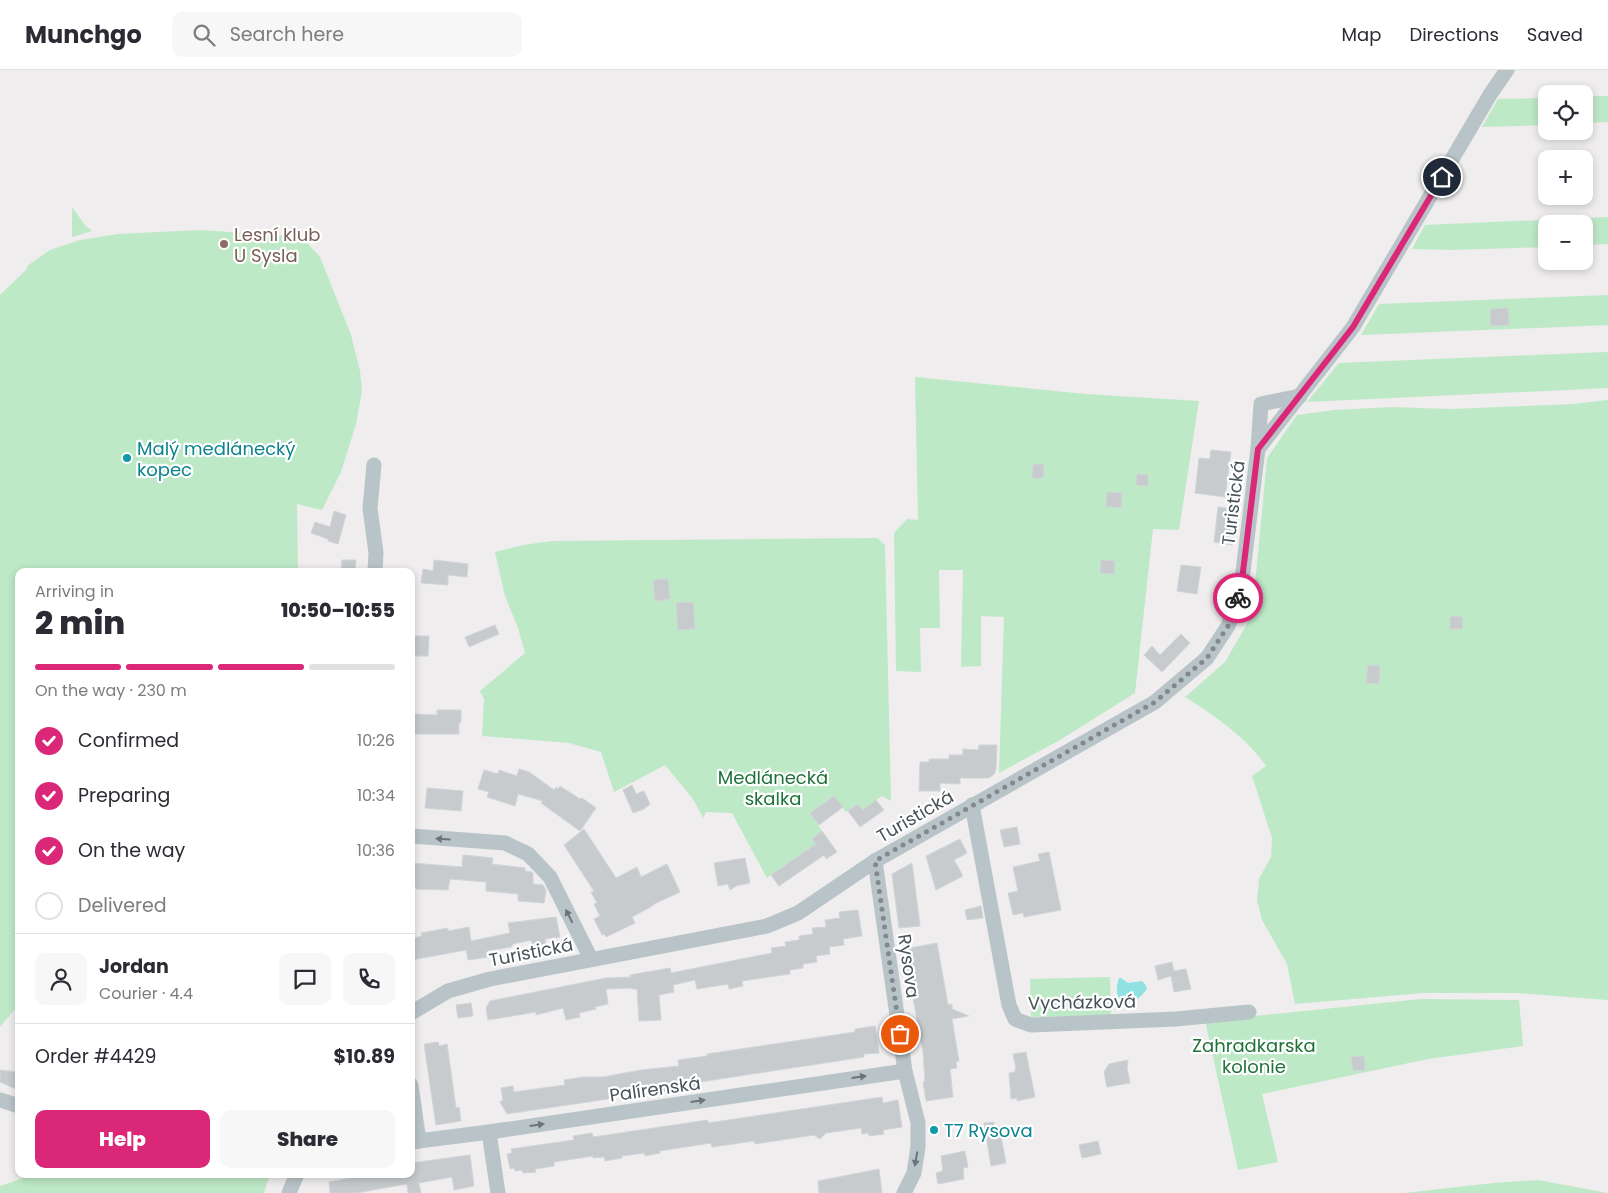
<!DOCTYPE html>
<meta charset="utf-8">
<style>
:root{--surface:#fff;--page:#f7f7f7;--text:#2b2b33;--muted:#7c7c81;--line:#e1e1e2;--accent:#db2777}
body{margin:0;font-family:Poppins,sans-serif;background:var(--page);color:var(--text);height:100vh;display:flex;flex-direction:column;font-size:19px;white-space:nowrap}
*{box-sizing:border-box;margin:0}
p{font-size:16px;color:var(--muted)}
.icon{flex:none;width:28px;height:28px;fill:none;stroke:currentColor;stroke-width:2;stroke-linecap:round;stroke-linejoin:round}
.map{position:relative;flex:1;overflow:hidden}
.drawer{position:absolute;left:15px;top:498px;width:400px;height:610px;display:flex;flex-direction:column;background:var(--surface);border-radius:10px;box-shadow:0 2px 8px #0003}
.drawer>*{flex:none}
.fabs{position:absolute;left:1538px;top:15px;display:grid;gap:10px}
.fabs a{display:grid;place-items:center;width:55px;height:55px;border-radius:10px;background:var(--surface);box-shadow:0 2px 8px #0003;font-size:25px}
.pin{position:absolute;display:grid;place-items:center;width:42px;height:42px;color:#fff;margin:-21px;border:2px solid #fff;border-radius:50%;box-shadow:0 1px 5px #0007}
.courier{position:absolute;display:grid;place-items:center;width:50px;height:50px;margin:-25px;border:4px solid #db2777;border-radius:50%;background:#fff;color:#222;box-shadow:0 1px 6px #0007}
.overview em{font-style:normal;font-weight:800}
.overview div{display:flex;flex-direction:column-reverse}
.overview{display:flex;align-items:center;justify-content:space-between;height:85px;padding:0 20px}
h1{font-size:32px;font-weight:800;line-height:38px}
.bar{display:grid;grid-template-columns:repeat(4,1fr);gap:8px 5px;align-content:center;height:60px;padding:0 20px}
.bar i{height:6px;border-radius:4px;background:var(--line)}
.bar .current{background:var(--accent)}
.bar p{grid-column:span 4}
.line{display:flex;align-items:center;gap:12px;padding:0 20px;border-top:1px solid var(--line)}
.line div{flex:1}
.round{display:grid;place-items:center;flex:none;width:52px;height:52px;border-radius:10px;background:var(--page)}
ol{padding:0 20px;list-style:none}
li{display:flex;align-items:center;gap:15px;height:55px}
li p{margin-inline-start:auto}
li .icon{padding:5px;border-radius:50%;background:var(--accent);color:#fff;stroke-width:4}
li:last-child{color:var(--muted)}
li i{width:28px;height:28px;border:2px solid var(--line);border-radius:50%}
.button{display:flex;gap:10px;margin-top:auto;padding:10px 20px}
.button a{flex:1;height:58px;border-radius:10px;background:var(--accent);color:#fff;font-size:20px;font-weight:800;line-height:58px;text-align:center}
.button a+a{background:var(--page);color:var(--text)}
header{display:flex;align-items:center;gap:30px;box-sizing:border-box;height:70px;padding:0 25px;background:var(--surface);border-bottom:1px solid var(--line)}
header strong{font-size:24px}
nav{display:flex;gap:28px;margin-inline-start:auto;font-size:18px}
.search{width:350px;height:45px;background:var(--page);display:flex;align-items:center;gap:12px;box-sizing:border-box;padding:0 18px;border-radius:10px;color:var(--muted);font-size:19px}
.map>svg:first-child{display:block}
.green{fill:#bee9c7}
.water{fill:#8fe1e2}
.building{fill:#c7cbce;stroke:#d1d4d8}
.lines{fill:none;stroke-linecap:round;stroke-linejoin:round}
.street{stroke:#b9c4c8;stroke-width:15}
.oneway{fill:#69757a}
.done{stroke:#82898c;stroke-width:5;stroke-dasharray:0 9}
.route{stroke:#db2777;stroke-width:6}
.education-dot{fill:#8d6e63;stroke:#fff;stroke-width:2}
.culture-dot{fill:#0f9aa8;stroke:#fff;stroke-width:2}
.labels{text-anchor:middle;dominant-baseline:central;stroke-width:4.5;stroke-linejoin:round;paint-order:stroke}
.education-label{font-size:18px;fill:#785e54;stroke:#fff;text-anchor:start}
.culture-label{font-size:18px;fill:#0d838f;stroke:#fff;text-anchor:start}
.street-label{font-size:18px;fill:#475358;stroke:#fff}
.park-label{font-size:18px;fill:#1f7238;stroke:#fff}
</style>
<header>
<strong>Munchgo</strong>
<div class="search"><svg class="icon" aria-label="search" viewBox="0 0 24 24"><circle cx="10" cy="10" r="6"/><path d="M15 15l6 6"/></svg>Search here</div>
<nav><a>Map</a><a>Directions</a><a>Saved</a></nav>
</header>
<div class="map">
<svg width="1608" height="1123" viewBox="0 0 1608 1123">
<rect width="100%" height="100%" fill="#efeded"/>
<g class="green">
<polygon points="1584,26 1608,26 1608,52 1584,53"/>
<polygon points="1546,28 1546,55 1482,57 1498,29"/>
<polygon points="72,137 85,155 92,161 72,167"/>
<polygon points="1608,147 1608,174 1584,175 1584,154 1546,154 1546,177 1450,180 1412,179 1425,155"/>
<polygon points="200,160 302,167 320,187 351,265 360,301 362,321 356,354 341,402 322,440 297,434 298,501 19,501 19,939 16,938 0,957 0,225 27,199 27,196 50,180 80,170 118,164"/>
<polygon points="1608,225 1608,255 1361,265 1379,234"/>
<polygon points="1608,282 1608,318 1307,332 1339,293"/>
<polygon points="915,307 1085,324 1199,331 1179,460 1153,459 1135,623 1060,670 999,703 1004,547 981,546 981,596 961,597 963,500 939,500 940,558 920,558 921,602 896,601 894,463 907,449 918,450"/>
<path d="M1608 330V930L1517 923H1423L1295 934 1287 894 1262 850 1257 830 1259 809 1271 787 1272 768 1252 706 1266 696C1246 667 1215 646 1185 627L1225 592 1251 547 1256 504 1267 388 1297 345 1334 340 1392 337 1450 339 1573 334Z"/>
<polygon points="877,468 885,475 891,731 882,726 863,740 858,734 846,742 834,726 811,743 822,761 812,768 818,778 811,777 767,808 732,743 706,742 703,748 693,729 665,695 614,722 601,682 569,673 482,666 484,629 480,621 525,583 518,558 505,526 495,482 523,475 552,471"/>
<polygon points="1110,907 1111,945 1031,947 1030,909"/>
<polygon points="1421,929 1519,930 1523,976 1428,989 1262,1024 1278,1092 1238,1100 1205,951"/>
<polygon points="35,1104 270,1104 264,1123 0,1123 0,1116"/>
<polygon points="1538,1110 1608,1123 1404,1123 1494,1113"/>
</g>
<path class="water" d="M1119 908H1121L1128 913 1142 911 1145 914 1147 919C1141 927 1134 934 1123 932 1115 926 1116 917 1119 908Z"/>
<g class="building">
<polygon points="1508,238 1509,255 1491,256 1490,239"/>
<polygon points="1211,380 1231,382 1225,427 1195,423 1199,388 1210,389"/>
<polygon points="1033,394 1044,394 1043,408 1032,408"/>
<polygon points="1137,404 1148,405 1148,416 1136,415"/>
<polygon points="1107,422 1122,423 1121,438 1106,436"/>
<polygon points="1218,437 1233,439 1232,453 1235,453 1232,475 1214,472"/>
<polygon points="334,441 346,445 338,474 328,471 328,469 311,463 315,452 330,457"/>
<polygon points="342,490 356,490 355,501 341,501"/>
<polygon points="434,490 468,494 467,507 448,505 448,515 421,513 423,499 433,501"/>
<polygon points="1101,490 1115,491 1114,504 1100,503"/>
<polygon points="1181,495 1201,497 1197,524 1177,521"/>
<polygon points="668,509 670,529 655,531 653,510"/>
<polygon points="693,532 695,559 678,560 676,533"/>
<polygon points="1450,546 1463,547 1462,559 1450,559"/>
<polygon points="495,555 499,564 469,577 465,567"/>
<polygon points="1181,564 1190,573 1162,602 1144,585 1152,576 1160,585"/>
<polygon points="411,566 429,566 428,586 411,586"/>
<polygon points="1368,595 1380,596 1379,614 1366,613"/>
<polygon points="437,640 461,640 461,652 459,653 459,664 411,664 411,644 437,645"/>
<polygon points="979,675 997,675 996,699 994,704 989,708 960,708 960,714 940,713 940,721 919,721 920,692 929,692 929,689 949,689 949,685 963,685 963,679 978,680"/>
<polygon points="519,699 529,702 554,720 556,717 558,719 560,716 580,729 582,728 596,738 580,761 541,733 543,731 518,724 515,736 487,727 489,722 478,719 484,700 498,704 499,700 517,706"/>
<polygon points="632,715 636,724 644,721 650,734 644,739 633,743 623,720"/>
<polygon points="427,718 463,721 461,741 425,738"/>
<polygon points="834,726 843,737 819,755 810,743"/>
<polygon points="876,730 884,740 860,757 848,741 858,734 863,740"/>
<polygon points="1017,757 1020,774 1004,777 1000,760"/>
<polygon points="584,759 616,808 637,797 641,807 667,794 680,822 654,834 654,835 632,847 635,853 606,867 604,864 602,865 594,849 600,846 594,834 597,833 591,822 594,821 564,775"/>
<polygon points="822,761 837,782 826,789 824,785 779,816 771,805 816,774 812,769"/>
<polygon points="960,769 967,783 954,790 963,806 936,820 926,786"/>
<polygon points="1049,782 1061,840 1024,847 1023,843 1013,845 1008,823 1018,821 1013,797 1040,791 1038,784"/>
<polygon points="463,785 493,788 492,794 525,798 525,801 532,802 533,803 533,814 543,815 546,820 544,833 518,831 518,824 486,821 486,812 450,809 448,820 416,819 416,817 411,817 411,793 462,797"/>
<polygon points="745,788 750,813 736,816 730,820 728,814 718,816 714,793"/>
<polygon points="912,793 920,856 899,858 892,804"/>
<polygon points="981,836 983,848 967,850 965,840"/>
<polygon points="858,840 862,866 843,869 844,875 829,877 830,884 816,886 817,892 803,894 803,898 790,900 790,904 742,911 743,916 729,919 728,914 697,919 695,910 673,915 674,922 659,925 661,950 639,951 637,919 632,919 632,918 606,919 608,934 595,937 596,939 579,943 580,947 566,950 563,938 536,945 536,942 488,950 486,938 490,931 606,908 631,907 630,905 670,898 671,903 772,883 771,878 786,876 785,872 799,870 799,866 813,864 812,858 826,857 825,850 840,848 839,842"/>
<polygon points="556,847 560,867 545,869 546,874 532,876 531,870 513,874 511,877 487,881 488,887 468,890 466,880 411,890 411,869 422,866 421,863 448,858 448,861 469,857 471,871 510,863 508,853"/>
<polygon points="937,873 948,935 952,934 952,939 969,946 952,949 959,991 956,992 957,998 950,999 953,1027 926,1031 923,1012 925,1011 923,982 904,879"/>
<polygon points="1172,892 1174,901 1186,899 1191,919 1174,922 1171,906 1158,910 1155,896"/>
<polygon points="471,933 473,946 458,948 456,935"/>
<polygon points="875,956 879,983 864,984 864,987 700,1012 701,1016 629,1026 629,1022 612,1025 608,1029 507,1044 500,1032 503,1030 501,1018 513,1016 514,1022 565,1015 564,1010 584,1007 603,1007 641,1000 679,996 678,990 707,986 707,984 855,962 855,959"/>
<polygon points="438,972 439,976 447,974 456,1038 459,1037 461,1051 436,1055 424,974"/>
<polygon points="1026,982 1035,1027 1017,1031 1017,1028 1011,1029 1009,1003 1015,1002 1015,999 1016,999 1013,984"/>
<polygon points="1364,986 1365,1000 1353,1001 1351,987"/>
<polygon points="1128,990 1127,998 1130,1013 1107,1017 1104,1002 1109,994"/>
<polygon points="0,1000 19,1002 19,1016 16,1016 16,1019 0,1012"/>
<polygon points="882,1027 883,1033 898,1030 902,1057 883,1060 884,1064 869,1066 869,1063 862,1064 861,1058 826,1063 820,1069 814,1065 755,1074 754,1071 712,1077 711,1073 659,1081 660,1083 645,1086 645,1083 622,1086 622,1088 605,1091 604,1087 593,1088 593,1086 554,1092 554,1096 535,1099 536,1102 523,1103 522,1100 515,1101 514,1098 510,1099 507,1084 512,1083 511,1079 574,1070 573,1066 592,1063 593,1067 708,1050 708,1053"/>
<polygon points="994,1052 995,1057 999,1056 1006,1093 991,1096 984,1053"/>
<polygon points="1098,1071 1101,1084 1082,1088 1079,1075"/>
<polygon points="965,1081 968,1097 963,1098 964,1109 938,1114 936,1103 943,1101 941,1086"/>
<polygon points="470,1085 474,1116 454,1120 452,1107 419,1113 421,1123 408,1123 407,1114 356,1123 330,1123 329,1112 355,1107 354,1104 411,1104 411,1093"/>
<polygon points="879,1099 882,1123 819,1123 818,1111"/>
</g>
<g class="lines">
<g class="street">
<polyline points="1258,379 1353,257 1491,23 1507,0"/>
<polyline points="374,395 370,438 376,483 375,501"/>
<polyline points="972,735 1006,919 1009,935 1015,949 1031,955 1176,949 1249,942"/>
<polyline points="411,766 505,773 528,784 550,807 591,889"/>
<polyline points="875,791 905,1001 918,1053 918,1077 914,1103 904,1123"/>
<polyline points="411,943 448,921 490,909 767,856 798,843 875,791 1155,632 1207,588 1228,556 1241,518 1258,379 1261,334 1300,326"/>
<polyline points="411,1015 419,1071"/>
<polyline points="0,1030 19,1036"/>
<polyline points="489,1062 498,1123"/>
<polyline points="411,1072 489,1062 905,1001"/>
<polyline points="289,1123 297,1104"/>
</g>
</g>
<defs><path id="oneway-solid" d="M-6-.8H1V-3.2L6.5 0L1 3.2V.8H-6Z" transform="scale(1.25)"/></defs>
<g class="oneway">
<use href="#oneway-solid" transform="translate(443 769) rotate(-176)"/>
<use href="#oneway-solid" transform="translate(569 846) rotate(-117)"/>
<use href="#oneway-solid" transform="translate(859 1007) rotate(-8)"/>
<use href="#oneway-solid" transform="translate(698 1031) rotate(-8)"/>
<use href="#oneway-solid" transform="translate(537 1055) rotate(-8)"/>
<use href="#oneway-solid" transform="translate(916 1089) rotate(100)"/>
</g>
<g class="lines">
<polyline class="done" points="900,964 875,791 1155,632 1207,588 1228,556 1238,528"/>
<polyline class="route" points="1238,528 1241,518 1258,379 1353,257 1442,107"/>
</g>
<circle class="education-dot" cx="224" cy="174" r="5"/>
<g class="culture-dot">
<circle cx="127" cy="388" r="5"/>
<circle cx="934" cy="1060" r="5"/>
</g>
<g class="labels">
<g class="education-label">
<text x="234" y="164">Lesní klub<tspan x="234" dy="21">U Sysla</tspan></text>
</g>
<g class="culture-label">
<text x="137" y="378">Malý medlánecký<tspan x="137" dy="21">kopec</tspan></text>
<text x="944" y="1060">T7 Rysova</text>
</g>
<g class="street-label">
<text transform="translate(1233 433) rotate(-83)">Turistická</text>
<text transform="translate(915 746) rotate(-30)">Turistická</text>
<text transform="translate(531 882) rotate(-11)">Turistická</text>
<text transform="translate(909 896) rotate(82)">Rysova</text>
<text transform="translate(1082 932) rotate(-1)">Vycházková</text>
<text transform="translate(655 1019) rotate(-8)">Palírenská</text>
</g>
<g class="park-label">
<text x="773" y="707">Medlánecká<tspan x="773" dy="21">skalka</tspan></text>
<text x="1254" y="975">Zahradkarska<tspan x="1254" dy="21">kolonie</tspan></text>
</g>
</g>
</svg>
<div class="fabs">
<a><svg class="icon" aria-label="locate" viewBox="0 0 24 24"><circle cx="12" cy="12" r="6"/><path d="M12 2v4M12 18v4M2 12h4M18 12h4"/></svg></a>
<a>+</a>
<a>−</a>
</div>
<div class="pin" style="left:900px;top:964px;background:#ea580c"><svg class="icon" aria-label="bag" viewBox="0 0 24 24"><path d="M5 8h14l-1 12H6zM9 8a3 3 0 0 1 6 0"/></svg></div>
<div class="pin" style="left:1442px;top:107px;background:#1f2937"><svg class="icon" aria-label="home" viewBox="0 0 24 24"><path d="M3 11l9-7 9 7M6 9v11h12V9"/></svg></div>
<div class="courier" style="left:1238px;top:528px"><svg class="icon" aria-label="bike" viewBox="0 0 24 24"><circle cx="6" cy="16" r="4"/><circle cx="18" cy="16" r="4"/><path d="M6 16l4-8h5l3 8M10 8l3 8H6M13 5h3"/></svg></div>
<section class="drawer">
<div class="overview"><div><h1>2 min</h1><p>Arriving in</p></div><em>10:50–10:55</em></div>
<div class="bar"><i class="current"></i><i class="current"></i><i class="current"></i><i></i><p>On the way · 230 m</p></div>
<ol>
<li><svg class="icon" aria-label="check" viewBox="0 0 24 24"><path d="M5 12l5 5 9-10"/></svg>Confirmed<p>10:26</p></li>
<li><svg class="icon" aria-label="check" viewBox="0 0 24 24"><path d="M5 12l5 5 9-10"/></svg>Preparing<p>10:34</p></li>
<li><svg class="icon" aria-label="check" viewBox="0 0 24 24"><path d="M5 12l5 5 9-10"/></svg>On the way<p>10:36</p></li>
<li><i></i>Delivered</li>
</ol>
<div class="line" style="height:90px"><a class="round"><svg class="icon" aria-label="person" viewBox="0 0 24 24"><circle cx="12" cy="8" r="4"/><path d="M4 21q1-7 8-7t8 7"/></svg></a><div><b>Jordan</b><p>Courier · 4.4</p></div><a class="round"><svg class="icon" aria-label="chat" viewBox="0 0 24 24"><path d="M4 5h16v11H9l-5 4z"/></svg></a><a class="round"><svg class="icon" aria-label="phone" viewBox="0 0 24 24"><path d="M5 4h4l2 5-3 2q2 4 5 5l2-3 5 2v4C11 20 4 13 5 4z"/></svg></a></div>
<div class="line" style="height:65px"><div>Order #4429</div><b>$10.89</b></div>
<div class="button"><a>Help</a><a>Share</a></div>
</section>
</div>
